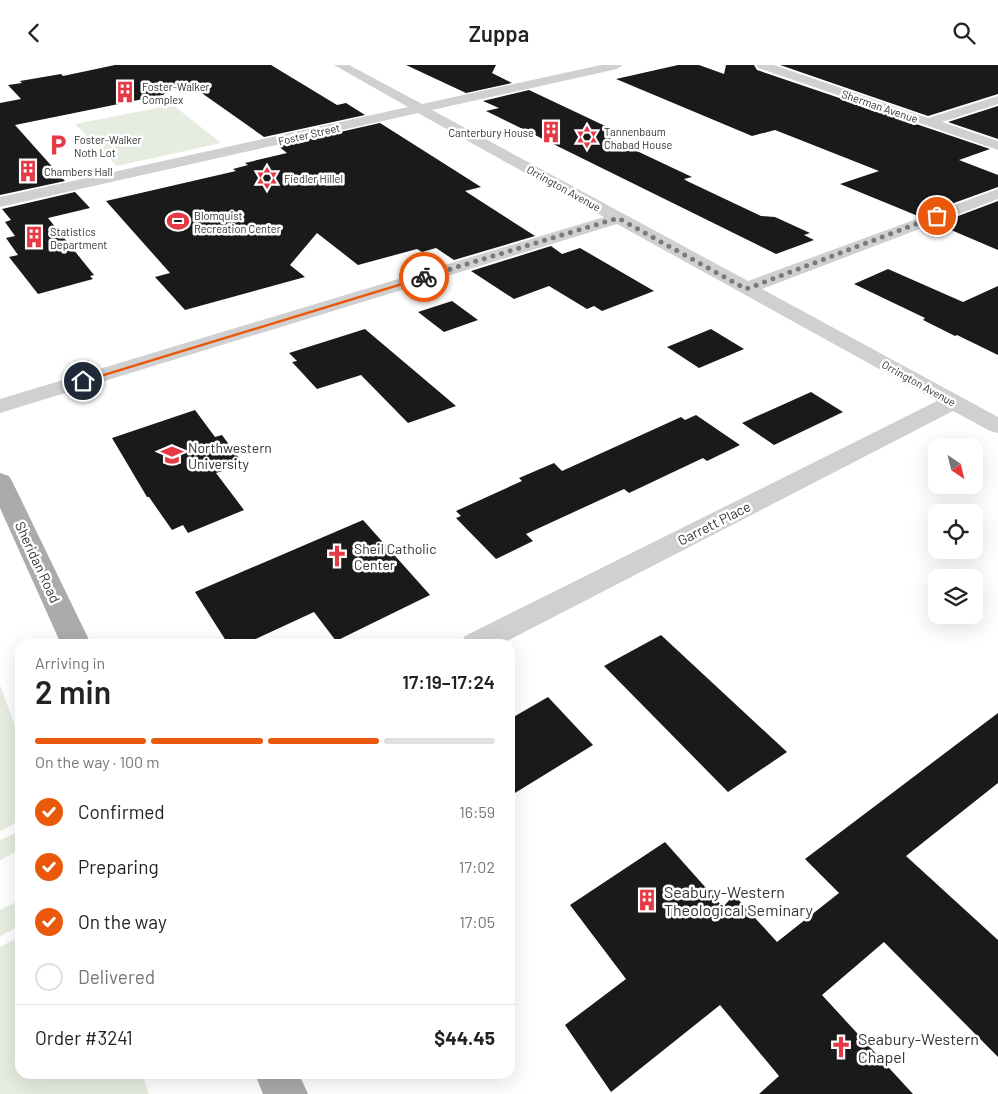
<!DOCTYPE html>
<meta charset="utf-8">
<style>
:root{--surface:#fff;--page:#f6f6f6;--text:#222;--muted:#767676;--line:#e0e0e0;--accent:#ea580c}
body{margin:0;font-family:Barlow,sans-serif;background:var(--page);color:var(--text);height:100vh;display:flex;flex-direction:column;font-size:19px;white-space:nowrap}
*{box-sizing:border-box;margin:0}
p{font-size:16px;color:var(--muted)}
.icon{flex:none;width:28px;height:28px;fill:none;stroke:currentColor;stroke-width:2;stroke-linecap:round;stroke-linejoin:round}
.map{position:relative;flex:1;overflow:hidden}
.sheet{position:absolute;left:15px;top:574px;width:500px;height:440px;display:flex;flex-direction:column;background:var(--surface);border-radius:15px;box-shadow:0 5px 20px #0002}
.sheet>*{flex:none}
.needle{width:32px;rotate:145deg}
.fabs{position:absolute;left:928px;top:374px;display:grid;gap:10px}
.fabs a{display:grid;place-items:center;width:55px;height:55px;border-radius:10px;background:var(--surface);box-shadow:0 5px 20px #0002;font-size:25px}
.pin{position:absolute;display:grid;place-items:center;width:42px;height:42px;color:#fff;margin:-21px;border:2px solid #fff;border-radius:50%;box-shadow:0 1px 5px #0007}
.courier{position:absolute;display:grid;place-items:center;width:50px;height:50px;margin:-25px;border:4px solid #ea580c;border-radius:50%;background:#fff;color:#222;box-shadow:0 1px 6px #0007}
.head em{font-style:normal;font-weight:600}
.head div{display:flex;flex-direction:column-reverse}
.head{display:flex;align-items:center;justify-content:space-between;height:85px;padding:0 20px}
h1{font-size:32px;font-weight:600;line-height:38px}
.bar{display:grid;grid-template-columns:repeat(4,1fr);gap:8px 5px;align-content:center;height:60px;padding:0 20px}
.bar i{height:6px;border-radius:4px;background:var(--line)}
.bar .selected{background:var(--accent)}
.bar p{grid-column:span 4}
.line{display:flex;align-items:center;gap:12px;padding:0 20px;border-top:1px solid var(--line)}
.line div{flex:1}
ol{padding:0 20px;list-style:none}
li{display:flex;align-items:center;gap:15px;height:55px}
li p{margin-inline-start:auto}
li .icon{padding:5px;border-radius:50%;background:var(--accent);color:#fff;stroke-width:4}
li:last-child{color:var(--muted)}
li i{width:28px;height:28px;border:2px solid var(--line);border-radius:50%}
header{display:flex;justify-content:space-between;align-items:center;height:65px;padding:0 20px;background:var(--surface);font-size:22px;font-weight:600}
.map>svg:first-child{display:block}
.green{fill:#e6ecdf}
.building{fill:#1a1a1a}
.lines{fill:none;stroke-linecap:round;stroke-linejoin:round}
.minor{fill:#d0d0d0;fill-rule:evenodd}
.major{fill:#ababab;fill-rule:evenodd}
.route{fill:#ea580c}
.done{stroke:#7a7a7a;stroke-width:5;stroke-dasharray:0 9}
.labels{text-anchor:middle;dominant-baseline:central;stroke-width:5;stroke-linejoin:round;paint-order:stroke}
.far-poi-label{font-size:11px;fill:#333;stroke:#fff;text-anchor:start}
.far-street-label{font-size:11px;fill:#333;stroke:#fff}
.poi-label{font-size:14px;fill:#333;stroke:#fff;text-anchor:start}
.street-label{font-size:14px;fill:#333;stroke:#fff}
.near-poi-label{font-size:16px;fill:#333;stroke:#fff;text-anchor:start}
</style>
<header><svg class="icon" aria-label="back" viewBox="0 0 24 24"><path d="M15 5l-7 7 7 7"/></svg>Zuppa<svg class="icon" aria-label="search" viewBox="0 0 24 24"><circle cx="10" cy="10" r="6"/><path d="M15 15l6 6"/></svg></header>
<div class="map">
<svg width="998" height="1029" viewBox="0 0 998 1029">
<rect width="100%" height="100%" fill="#fff"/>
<g class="green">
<polygon points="173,40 221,78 117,101 75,59"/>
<polygon points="0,620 20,675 20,756 0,766"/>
<polygon points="20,766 20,785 0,795 0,775"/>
<polygon points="20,835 20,861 0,871 0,845"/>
<polygon points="20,871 20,1009 142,1009 149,1029 0,1029 0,882"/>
</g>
<g class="building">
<polygon points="115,0 271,0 337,40 346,38 365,50 264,72 196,24 186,25 177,19 163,30 15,60 65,116 0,130 0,38 21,34 8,20 22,18 20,16 61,9 63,11"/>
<polygon points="406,0 496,0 492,8 512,18 466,28"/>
<polygon points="678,0 699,0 724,9 726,0 754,0 757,5 990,84 959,95 998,110 998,122 918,151 840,119 879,106 775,65 752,71 616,14"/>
<polygon points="780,0 998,0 998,29 928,51"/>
<polygon points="529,25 620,68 605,71 692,112 684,114 687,116 761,151 775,152 810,168 804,170 814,175 776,189 486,46 499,43 483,36"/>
<polygon points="998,41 998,74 948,57"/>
<polygon points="380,58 481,122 465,126 535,171 454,195 436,183 422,187 417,184 358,200 317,168 290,200 305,212 185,245 155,212 170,208 106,136 236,106 233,104 248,100 245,98 287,88 278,81"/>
<polygon points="75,127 90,143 48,153 94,210 90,211 93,214 38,229 9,192 18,190 6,173 15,171 5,157 11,155 2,144"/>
<polygon points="998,136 998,185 937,159"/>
<polygon points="551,181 562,189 580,183 654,226 602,246 594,241 587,244 549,221 514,234 471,206"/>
<polygon points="888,204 963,237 998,221 998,290 957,270 955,271 923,255 925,253 854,219"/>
<polygon points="452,236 478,255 444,267 418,247"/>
<polygon points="365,264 456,341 408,358 361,310 317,324 292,297 297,296 289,288"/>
<polygon points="711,264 744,284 699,303 667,282"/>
<polygon points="811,327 843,347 774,380 742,358"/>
<polygon points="195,345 215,372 222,370 243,399 216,408 244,445 188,468 183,460 172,465 149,432 147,432 112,373"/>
<polygon points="696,350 740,380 707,396 703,393 629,428 624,424 526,469 533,476 496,494 456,453 461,451 456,446 522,416 519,413 554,398 562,406 681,352 685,355"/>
<polygon points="363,455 430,530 336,576 314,547 245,579 228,579 195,527"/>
<polygon points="661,570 787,687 728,727 604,601"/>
<polygon points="548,632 593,680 510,731 510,654"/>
<polygon points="998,648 998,718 906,791 998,875 998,992 884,877 822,930 913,1029 759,1029 779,1011 720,940 611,1027 565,960 626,914 570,840 665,777 723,842 734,830 777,877 839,828 805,794"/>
</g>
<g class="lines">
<g class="minor">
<polygon points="334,0 349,0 422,39 601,0 623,0 617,4 432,45 748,216 998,124 998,134 762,224 998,352 998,368 990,366 953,346 501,579 460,579 465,571 937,336 617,159 0,348 0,334 604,152 418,48 0,142 0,132 408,42"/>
<polygon points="756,0 774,0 928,53 998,31 998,39 942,57 998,76 998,85 758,3"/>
</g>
<g class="major">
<polygon points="0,408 9,411 12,416 91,579 61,579 0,443"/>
<polygon points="255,1009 299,1009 308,1029 263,1029"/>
</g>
</g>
<polygon class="route" points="424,211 426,213 85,317 80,316"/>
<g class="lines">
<polyline class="done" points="424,212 618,153 746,224 937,151"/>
</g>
<defs>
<g id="building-bare" transform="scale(1.725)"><path d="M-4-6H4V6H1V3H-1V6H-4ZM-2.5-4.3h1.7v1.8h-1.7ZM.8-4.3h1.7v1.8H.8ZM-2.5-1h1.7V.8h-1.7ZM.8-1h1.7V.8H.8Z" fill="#e63946" stroke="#fff" stroke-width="2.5" paint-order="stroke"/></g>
<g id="synagogue-bare" transform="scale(1.725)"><path d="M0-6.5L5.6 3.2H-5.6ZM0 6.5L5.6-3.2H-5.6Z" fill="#e63946" stroke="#fff" stroke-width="2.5" paint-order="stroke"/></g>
<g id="parking-bare" transform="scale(1.725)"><path d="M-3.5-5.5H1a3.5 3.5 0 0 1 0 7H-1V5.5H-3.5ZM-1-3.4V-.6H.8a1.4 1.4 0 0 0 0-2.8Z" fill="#e63946" stroke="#fff" stroke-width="2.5" paint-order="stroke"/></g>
<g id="stadium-bare" transform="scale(1.725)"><path d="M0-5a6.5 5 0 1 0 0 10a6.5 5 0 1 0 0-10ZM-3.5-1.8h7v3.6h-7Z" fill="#e63946" stroke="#fff" stroke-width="2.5" paint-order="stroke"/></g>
<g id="university-bare" transform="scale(1.725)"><path d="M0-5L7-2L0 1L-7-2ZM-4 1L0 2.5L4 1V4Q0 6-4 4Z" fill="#e63946" stroke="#fff" stroke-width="2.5" paint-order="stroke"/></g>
<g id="church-bare" transform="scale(1.725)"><path d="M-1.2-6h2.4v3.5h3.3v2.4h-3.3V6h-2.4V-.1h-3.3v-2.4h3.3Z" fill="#e63946" stroke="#fff" stroke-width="2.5" paint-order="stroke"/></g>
</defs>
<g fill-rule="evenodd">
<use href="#building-bare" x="125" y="27"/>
<use href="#building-bare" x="551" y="67"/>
<use href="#synagogue-bare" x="587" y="72"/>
<use href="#parking-bare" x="58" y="80"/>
<use href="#building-bare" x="28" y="106"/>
<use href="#synagogue-bare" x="267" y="113"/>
<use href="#stadium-bare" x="178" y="156"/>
<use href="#building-bare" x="34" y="172"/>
<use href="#university-bare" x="172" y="390"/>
<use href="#church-bare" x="337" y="491"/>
<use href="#building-bare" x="647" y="835"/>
<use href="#church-bare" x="841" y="982"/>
</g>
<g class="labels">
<g class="far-poi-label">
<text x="142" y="21">Foster-Walker<tspan x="142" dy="13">Complex</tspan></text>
<text x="604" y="66">Tannenbaum<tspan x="604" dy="13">Chabad House</tspan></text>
<text x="534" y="67" text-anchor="end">Canterbury House</text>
<text x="74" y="74">Foster-Walker<tspan x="74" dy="13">Noth Lot</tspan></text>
<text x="44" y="106">Chambers Hall</text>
<text x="284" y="113">Fiedler Hillel</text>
<text x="194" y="150">Blomquist<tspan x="194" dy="13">Recreation Center</tspan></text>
<text x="50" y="166">Statistics<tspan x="50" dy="13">Department</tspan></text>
</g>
<g class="far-street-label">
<text transform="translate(880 41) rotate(19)">Sherman Avenue</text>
<text transform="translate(309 69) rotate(-13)">Foster Street</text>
<text transform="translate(564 123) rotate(29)">Orrington Avenue</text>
<text transform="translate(919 318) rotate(29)">Orrington Avenue</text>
</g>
<g class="poi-label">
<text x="188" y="382">Northwestern<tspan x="188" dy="16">University</tspan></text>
<text x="354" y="483">Sheil Catholic<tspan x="354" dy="16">Center</tspan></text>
</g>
<g class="street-label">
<text transform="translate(714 458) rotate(-27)">Garrett Place</text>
<text transform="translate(38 497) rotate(65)">Sheridan Road</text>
</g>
<g class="near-poi-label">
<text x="664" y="826">Seabury-Western<tspan x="664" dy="18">Theological Seminary</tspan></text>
<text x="858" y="973">Seabury-Western<tspan x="858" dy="18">Chapel</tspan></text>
</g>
</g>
</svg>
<div class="fabs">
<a><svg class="needle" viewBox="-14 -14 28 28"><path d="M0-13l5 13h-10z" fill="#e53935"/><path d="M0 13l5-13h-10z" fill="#767676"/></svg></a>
<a><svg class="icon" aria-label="locate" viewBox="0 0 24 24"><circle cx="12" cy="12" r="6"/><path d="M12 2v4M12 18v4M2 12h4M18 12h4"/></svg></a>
<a><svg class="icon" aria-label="layers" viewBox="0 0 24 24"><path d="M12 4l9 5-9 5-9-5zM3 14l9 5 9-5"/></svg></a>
</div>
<div class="pin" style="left:937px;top:151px;background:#ea580c"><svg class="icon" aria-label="bag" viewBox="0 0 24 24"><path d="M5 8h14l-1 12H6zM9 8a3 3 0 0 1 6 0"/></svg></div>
<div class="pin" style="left:83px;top:316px;background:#1f2937"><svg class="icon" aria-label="home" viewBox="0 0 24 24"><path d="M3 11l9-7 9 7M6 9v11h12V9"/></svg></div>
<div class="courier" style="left:424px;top:212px"><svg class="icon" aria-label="bike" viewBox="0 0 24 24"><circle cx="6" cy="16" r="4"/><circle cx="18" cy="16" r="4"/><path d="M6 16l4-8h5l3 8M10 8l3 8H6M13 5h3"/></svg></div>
<section class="sheet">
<div class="head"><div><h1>2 min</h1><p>Arriving in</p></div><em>17:19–17:24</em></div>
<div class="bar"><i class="selected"></i><i class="selected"></i><i class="selected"></i><i></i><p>On the way · 100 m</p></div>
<ol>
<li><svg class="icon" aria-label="check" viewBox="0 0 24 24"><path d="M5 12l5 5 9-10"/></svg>Confirmed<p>16:59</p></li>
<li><svg class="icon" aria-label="check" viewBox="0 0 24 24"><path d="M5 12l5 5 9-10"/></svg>Preparing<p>17:02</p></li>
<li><svg class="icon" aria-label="check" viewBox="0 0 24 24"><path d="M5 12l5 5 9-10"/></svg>On the way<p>17:05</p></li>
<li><i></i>Delivered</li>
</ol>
<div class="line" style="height:65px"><div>Order #3241</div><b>$44.45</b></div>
</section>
</div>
